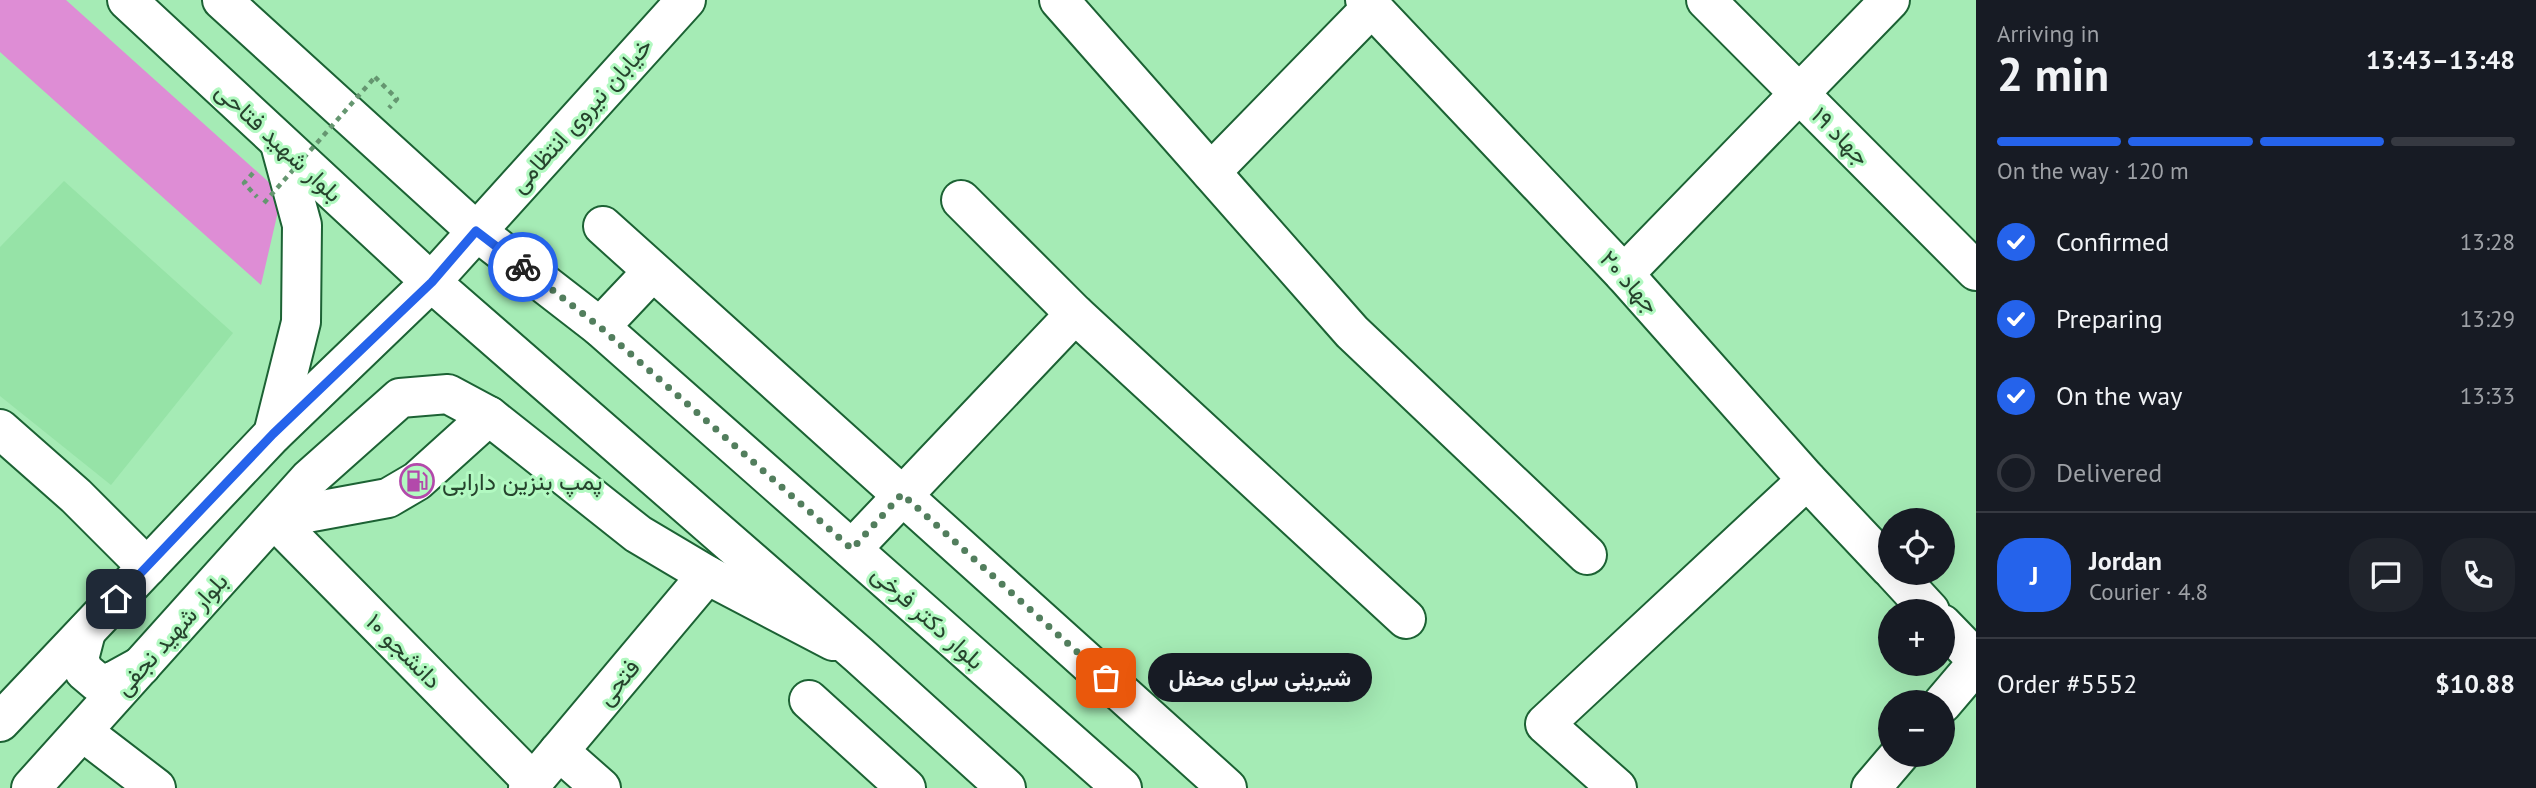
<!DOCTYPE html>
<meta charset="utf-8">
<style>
:root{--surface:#171b24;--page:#20242c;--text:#f1f3f6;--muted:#9ea1a6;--line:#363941;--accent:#2563eb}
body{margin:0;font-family:"PT Sans",Vazirmatn,sans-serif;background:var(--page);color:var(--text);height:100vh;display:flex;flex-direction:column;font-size:26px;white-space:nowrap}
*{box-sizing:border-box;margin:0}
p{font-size:23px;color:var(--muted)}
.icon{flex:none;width:38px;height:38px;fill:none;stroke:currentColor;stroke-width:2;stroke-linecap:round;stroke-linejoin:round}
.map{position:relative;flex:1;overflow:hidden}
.panel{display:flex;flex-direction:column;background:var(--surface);width:560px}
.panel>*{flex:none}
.controls{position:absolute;left:1878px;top:508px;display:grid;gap:14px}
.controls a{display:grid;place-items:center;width:77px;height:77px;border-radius:50%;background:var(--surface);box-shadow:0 7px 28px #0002;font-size:35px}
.pin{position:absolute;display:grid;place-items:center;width:60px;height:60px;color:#fff;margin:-30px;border-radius:14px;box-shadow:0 4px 10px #0006}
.courier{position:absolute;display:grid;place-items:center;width:70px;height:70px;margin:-35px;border:5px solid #2563eb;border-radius:50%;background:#fff;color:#222;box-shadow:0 2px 9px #0007}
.bubble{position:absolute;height:49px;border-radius:24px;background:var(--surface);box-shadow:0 7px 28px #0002;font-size:23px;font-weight:700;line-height:49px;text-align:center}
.overview em{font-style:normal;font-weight:700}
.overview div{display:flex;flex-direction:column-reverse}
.overview{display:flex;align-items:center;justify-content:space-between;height:119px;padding:0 21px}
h1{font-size:46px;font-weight:700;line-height:52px}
.bar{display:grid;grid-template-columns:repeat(4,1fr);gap:10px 7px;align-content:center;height:84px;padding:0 21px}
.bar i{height:9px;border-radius:5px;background:var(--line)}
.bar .selected{background:var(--accent)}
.bar p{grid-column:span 4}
.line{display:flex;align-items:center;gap:18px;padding:0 21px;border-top:2px solid var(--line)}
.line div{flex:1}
.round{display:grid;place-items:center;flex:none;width:74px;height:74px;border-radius:28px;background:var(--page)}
ol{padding:0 21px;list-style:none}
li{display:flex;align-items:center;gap:21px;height:77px}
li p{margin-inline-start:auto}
li .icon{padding:7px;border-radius:50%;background:var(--accent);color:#fff;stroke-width:4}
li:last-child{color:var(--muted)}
li i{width:38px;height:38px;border:4px solid var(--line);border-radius:50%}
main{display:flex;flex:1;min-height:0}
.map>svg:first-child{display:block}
.built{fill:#96e3a7}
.green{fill:#de8dd5}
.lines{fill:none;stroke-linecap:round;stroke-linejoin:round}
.minor-casing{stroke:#1c6234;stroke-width:42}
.major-casing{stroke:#1c6234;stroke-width:42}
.path{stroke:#659670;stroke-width:4.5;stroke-dasharray:5 5;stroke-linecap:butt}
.minor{stroke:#fff;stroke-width:38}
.major{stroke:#fff;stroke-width:38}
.path-bridge{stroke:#659670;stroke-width:4.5;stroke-dasharray:5 5;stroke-linecap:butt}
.done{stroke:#527e5d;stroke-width:7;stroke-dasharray:0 12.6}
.route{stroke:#2563eb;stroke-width:9}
.labels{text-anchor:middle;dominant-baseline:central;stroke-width:6;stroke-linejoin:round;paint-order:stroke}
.street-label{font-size:24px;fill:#26432d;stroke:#b2f9c1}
.poi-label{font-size:24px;fill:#26432d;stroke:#b2f9c1;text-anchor:start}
</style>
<main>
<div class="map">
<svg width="1976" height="788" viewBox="0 0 1976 788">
<rect width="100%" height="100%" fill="#a5ebb5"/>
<polygon class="built" points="64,181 233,333 111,485 0,396 0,247"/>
<polygon class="green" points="0,0 66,0 282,194 261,285 0,52"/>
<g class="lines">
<g class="minor-casing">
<g id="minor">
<polyline points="1059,0 1352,332 1587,555"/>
<polyline points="1365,0 1624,274 1807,480 1890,568"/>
<polyline points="1706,0 1976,271"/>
<polyline points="1211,172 1372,7"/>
<polyline points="961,200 1075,314 1406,619"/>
<polyline points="603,226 1227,788"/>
<polyline points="1624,274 1890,0"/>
<polyline points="600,327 652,272"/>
<polyline points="0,429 76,496 147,567"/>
<polyline points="273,434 301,322 302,225 280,144"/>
<polyline points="274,519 533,782"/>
<polyline points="274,519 388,498 417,481 489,416"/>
<polyline points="852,549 1075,314"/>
<polyline points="1894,572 1930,611"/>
<polyline points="1942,624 1976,659"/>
<polyline points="86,632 79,659 84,671 97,682 110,683 141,666"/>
<polyline points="809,700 906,788"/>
<polyline points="1942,704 1976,664"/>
<polyline points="0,722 273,434 431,282 686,0"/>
<polyline points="83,732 156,788"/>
<polyline points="559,751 601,788"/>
<polyline points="31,788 309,479 400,398 448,394 489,416 638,534 707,575 833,641"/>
<polyline points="528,788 707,575"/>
<polyline points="1617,788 1545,724 1807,480"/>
<polyline points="1871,788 1900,754"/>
</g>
</g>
<g class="major-casing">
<g id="major">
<polyline points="127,0 431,282 859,655 1006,788"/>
<polyline points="222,0 476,231 600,327 1122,788"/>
</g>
</g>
<g class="path">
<polyline points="375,77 397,99 389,108"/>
<polyline points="253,173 244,183 257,197"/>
</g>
<use href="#minor" class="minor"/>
<use href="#major" class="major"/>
<polyline class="path-bridge" points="264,203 375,77"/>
</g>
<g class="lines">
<polyline class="done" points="523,267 600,327 852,549 902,494 1106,678"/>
<polyline class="route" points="116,599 273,434 432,282 476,231 523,267"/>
</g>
<defs>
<g id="fuel-ring" transform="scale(1.75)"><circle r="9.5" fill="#b2f9c1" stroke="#b349ab" stroke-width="1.5"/><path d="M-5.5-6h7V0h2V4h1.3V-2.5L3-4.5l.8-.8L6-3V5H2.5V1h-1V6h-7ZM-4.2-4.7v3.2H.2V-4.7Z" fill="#b349ab"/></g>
</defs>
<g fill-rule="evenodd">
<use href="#fuel-ring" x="417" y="481"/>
</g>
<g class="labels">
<g class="street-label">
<text transform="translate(581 115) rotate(-48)">خیابان نیروی انتظامی</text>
<text transform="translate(1841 136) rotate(45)">جهاد ۱۹</text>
<text transform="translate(279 142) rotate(43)">بلوار شهید فتاحی</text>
<text transform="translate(1630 282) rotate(48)">جهاد ۲۰</text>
<text transform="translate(928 617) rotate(42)">بلوار دکتر فرخی</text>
<text transform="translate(171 634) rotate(-48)">بلوار شهید نجفی</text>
<text transform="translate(404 651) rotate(45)">دانشجو ۱۰</text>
<text transform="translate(618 682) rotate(-50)">فتحی</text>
</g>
<g class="poi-label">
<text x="442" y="481">پمپ بنزین دارابى</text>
</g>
</g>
</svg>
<div class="controls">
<a><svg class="icon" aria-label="locate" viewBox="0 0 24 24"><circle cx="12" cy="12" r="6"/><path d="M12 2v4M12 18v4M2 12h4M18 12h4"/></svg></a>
<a>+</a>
<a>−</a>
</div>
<div class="pin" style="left:1106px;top:678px;background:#ea580c"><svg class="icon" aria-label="bag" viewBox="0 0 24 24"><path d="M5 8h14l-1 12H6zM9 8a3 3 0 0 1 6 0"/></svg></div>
<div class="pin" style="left:116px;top:599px;background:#1f2937"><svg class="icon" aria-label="home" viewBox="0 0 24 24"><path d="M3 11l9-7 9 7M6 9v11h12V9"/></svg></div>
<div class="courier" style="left:523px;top:267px"><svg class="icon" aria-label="bike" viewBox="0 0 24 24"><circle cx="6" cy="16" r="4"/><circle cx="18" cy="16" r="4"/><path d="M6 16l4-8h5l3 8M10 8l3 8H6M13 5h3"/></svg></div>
<div class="bubble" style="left:1148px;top:653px;width:224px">شیرینی سرای محفل</div>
</div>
<section class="panel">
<div class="overview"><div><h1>2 min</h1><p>Arriving in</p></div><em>13:43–13:48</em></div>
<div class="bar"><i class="selected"></i><i class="selected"></i><i class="selected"></i><i></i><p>On the way · 120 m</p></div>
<ol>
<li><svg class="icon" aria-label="check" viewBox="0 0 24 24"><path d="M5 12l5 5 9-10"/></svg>Confirmed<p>13:28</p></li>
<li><svg class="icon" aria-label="check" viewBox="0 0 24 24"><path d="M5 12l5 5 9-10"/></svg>Preparing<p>13:29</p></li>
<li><svg class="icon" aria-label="check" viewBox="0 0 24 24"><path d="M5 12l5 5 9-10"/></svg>On the way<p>13:33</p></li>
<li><i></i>Delivered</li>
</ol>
<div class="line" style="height:126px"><b class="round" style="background:var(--accent);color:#fff">J</b><div><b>Jordan</b><p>Courier · 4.8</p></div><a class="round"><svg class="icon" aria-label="chat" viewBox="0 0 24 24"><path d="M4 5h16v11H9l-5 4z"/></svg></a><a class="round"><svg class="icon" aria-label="phone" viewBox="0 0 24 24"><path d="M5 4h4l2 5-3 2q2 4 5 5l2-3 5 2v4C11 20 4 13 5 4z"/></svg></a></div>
<div class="line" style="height:91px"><div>Order #5552</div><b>$10.88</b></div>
</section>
</main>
